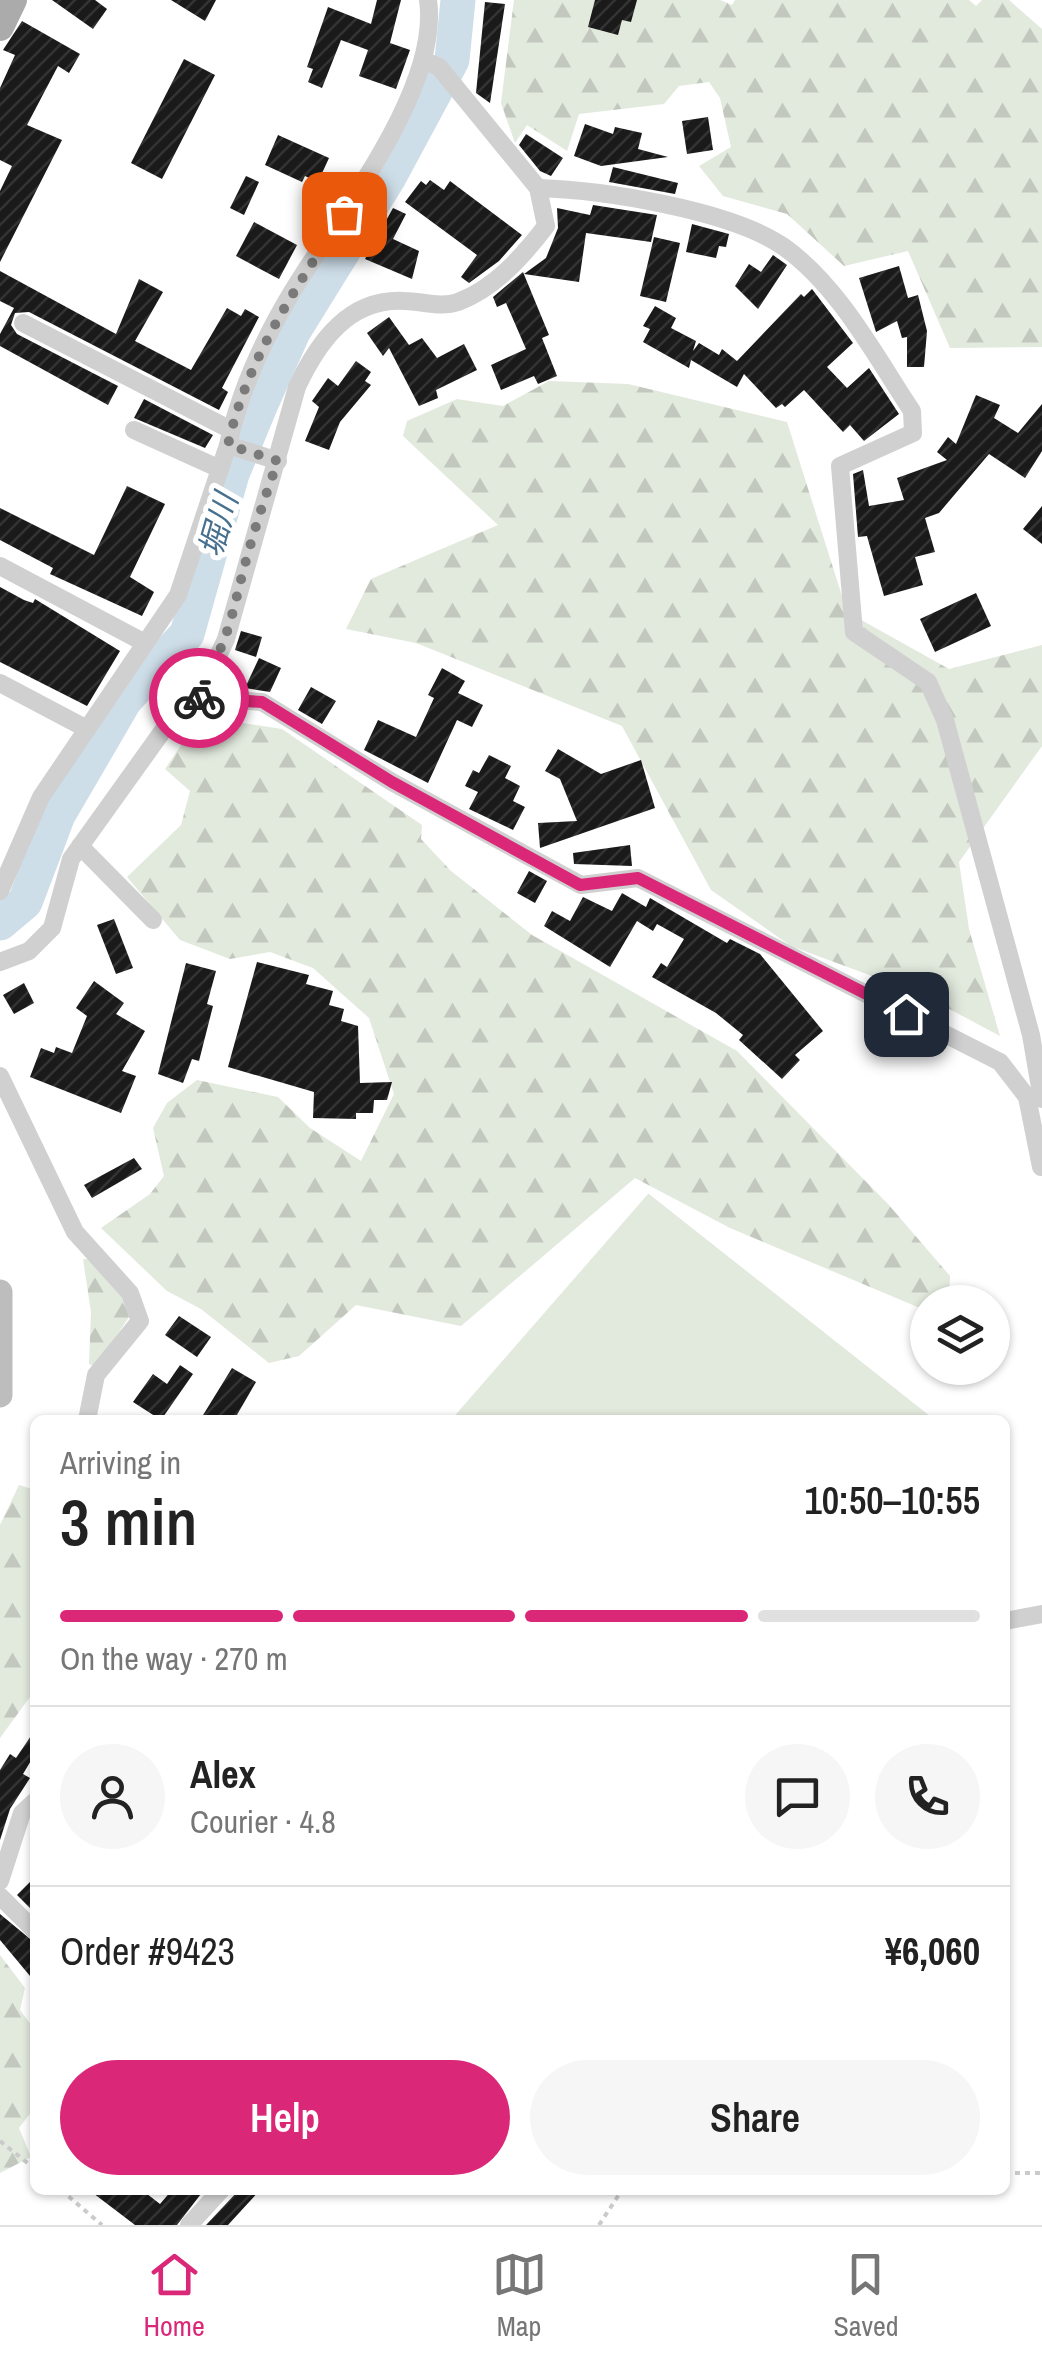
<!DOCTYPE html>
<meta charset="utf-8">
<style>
:root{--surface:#fff;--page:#f6f6f6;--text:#222;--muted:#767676;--line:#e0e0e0;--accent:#db2777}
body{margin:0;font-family:"Archivo Narrow","Noto Sans JP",sans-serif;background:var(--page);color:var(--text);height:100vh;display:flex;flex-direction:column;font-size:38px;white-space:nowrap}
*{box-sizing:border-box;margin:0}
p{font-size:32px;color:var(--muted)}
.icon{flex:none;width:55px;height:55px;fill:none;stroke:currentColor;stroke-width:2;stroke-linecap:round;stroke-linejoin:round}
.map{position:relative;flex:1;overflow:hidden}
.side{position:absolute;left:30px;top:1415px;width:980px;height:780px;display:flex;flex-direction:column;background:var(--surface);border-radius:15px;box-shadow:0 2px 8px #0004}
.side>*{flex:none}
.fabs{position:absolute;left:910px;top:1285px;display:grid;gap:20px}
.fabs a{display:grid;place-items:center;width:100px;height:100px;border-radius:50%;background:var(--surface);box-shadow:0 2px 8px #0004;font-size:50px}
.pin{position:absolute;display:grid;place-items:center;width:85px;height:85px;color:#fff;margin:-42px;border-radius:20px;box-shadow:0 5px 15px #0006}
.courier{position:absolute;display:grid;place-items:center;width:100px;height:100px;margin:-50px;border:8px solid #db2777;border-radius:50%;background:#fff;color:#222;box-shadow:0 2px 12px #0007}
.head em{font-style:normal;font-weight:600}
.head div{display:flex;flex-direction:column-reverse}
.head{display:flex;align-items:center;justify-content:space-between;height:170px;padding:0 30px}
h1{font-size:65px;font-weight:600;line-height:75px}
.bar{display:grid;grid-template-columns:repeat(4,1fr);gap:15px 10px;align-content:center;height:120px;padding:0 30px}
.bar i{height:12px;border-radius:8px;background:var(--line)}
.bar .selected{background:var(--accent)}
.bar p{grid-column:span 4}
.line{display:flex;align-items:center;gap:25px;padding:0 30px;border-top:2px solid var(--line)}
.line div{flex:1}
.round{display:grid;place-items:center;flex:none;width:105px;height:105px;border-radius:52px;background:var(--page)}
.primary-button{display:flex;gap:20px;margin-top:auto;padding:20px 30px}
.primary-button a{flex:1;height:115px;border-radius:60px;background:var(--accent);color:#fff;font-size:40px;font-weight:600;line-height:115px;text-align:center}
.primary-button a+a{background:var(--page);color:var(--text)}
.menu{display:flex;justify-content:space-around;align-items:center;height:140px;border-top:2px solid var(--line);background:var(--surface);font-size:28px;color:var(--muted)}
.menu a{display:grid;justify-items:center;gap:5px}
.menu .selected{color:var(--accent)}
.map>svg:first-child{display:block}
.forest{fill:url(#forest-firs)}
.garden{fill:#e2e9dd}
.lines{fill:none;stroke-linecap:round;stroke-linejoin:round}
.river{stroke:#cedee9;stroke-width:35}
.building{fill:url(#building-hatch)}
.path{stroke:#cacaca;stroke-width:4;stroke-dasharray:5 5;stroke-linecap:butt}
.street{stroke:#d0d0d0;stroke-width:18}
.secondary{stroke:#bdbdbd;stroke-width:25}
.primary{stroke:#ababab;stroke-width:28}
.done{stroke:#7a7a7a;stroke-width:10;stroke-dasharray:0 18}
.route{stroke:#db2777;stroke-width:12}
.labels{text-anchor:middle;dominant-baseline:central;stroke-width:10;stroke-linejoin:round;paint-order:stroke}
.water-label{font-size:32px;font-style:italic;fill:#47708f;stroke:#fff}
</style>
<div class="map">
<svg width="1042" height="2225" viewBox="0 0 1042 2225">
<defs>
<pattern id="forest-firs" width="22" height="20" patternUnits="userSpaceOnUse" patternTransform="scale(2.5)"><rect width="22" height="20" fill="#e2e9dd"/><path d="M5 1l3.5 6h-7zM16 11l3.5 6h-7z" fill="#c2c8be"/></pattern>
<pattern id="building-hatch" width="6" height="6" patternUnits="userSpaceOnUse" patternTransform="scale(2.5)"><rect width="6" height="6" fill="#1a1a1a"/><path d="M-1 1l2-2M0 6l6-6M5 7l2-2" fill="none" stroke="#333"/></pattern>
</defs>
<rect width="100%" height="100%" fill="#fff"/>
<g class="forest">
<polygon points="514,0 720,0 732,5 735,0 969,0 976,6 982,0 1009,0 1042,29 1042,347 950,348 908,251 844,266 787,214 723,196 699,166 731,147 720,98 709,82 679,86 664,104 579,114 567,151 527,125 515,143 501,103"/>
<polygon points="549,381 628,384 787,422 847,612 949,669 1042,645 1042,746 959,862 969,929 1000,1036 923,995 791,946 711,890 622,726 416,643 346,629 371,579 498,525 403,436 407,421 457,399 503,406"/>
<polygon points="229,721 282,729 422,825 421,839 451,871 532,935 737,1051 888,1204 950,1276 949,1302 928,1302 927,1311 730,1228 635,1178 461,1326 356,1305 299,1356 269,1363 201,1309 167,1291 101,1228 150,1194 164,1176 153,1128 167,1103 197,1080 278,1097 310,1128 361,1161 394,1094 369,1018 313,968 270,952 230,959 180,940 127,877 181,825 190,791 165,769 196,723"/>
<polygon points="83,1259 88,1259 123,1294 129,1317 96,1367 89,1364 91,1312"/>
<polygon points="19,1485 35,1490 35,1690 0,1738 0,1525"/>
<polygon points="0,1955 25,1988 20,2010 35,2030 35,2107 19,2128 31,2157 0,2173"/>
</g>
<polygon class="garden" points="648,1194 649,1194 935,1420 451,1420"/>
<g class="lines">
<polyline class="river" points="0,923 25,902 58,815 125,700 187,634 232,474 260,406 293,332 389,177 452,60 458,0"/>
</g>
<g class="building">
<polygon points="52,0 95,0 107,9 93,29"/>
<polygon points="171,0 216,0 205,21"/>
<polygon points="377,0 401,0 390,43 410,50 396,89 359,76 368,50 341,40 322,88 308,82 313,69 307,67 328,7 371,24"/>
<polygon points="595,0 637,0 631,22 622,20 618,35 588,27"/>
<polygon points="485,2 505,4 490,103 476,93"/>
<polygon points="22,21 80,54 69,73 58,66 27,125 62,140 0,262 0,191 12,166 0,160 0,88 15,55 3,50"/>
<polygon points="184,59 215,75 162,179 131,163"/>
<polygon points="708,117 713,150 687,154 682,121"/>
<polygon points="585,124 613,134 615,127 642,133 638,149 668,157 601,166 574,156"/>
<polygon points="526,134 563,158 551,176 540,171 519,145"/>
<polygon points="278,135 329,158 318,182 305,176 302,182 265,165"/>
<polygon points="613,167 678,183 675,194 609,182"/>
<polygon points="246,176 259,182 244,215 230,208"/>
<polygon points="430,180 444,190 450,181 522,235 499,261 469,283 461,277 477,255 405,202 421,181 426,185"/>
<polygon points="593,205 657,215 651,242 586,233 579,282 524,274 546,258 558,228 557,208 590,215"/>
<polygon points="393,208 406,214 393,239 419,251 412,279 365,259"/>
<polygon points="254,222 297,245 279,279 236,256"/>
<polygon points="692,224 729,234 726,247 719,246 716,258 686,252"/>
<polygon points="654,237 680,243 666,302 640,296"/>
<polygon points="773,255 787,265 758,309 735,286 749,264 761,272"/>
<polygon points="899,266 908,298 918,295 927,331 924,367 907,367 907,337 902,338 897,321 876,332 859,278"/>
<polygon points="0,271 116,334 139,279 163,292 135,341 191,370 227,308 241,316 245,309 259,317 222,388 228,392 219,410 29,312 15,313 11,325 17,334 118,386 108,405 0,346 0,334 14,308 0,301"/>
<polygon points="523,272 549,335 542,338 557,376 538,384 534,376 501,390 491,365 526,349 506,303 497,307 493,297"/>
<polygon points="812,289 853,343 827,367 847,388 869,368 899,414 864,441 850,425 843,432 804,390 785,407 782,404 776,408 744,374 737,387 691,360 689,368 643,342 650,329 643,326 655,306 676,318 671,328 696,341 693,351 699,343 719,355 722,349 737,361 801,294 804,297"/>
<polygon points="389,317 409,345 422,338 437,358 464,344 477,370 436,390 438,398 419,406 389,348 383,356 367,333"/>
<polygon points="356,361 371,372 365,381 371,385 340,422 329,450 305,441 319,407 312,401 328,378 338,386"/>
<polygon points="976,395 1000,405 994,418 1018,433 1042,404 1042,451 1025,478 989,454 939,513 925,518 935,552 915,557 923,585 884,596 867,536 858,537 853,474 863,470 869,506 904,500 897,478 947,460 937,452 948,437 956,444"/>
<polygon points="144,399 213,435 205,448 134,418"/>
<polygon points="127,486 165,504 130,577 154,592 142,616 50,574 53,568 0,540 0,508 94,555"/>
<polygon points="1042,506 1042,544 1023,529"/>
<polygon points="0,587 24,600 33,603 35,599 120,651 87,706 0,662"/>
<polygon points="976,593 991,626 935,652 920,619"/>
<polygon points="241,631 262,637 256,657 235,650"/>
<polygon points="259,658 281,668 270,692 245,688"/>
<polygon points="442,668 465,681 458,693 483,705 472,727 457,720 428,783 364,750 378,720 416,737 434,698 428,695"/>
<polygon points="311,687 336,701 322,724 298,710"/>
<polygon points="558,749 601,774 641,760 655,808 540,848 538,823 577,821 560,779 545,771"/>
<polygon points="489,755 511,766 505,778 520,786 513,801 525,807 513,830 469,809 478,792 465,786 473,770 479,773"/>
<polygon points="630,845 632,866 574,864 573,853"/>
<polygon points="529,871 547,881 535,903 517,893"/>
<polygon points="622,893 646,907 650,898 727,943 730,939 760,954 823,1031 795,1055 800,1060 782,1079 739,1040 743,1035 716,1013 652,977 661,963 667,967 684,939 657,924 653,931 637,921 610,967 544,926 552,911 570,921 583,897 612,911"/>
<polygon points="114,919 133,968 116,974 97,925"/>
<polygon points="257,962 309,975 306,984 333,991 329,1005 344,1009 341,1021 358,1026 360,1083 392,1082 387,1100 374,1100 373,1113 356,1113 356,1119 313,1118 314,1092 228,1067"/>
<polygon points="186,963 216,971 207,1004 213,1006 199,1061 192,1059 183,1083 158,1074"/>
<polygon points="94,981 124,1003 116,1014 145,1031 122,1071 136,1076 121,1113 30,1077 41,1048 54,1053 56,1047 72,1053 87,1016 76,1008"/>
<polygon points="24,983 34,1003 14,1014 3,995"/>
<polygon points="134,1158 142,1169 92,1198 84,1185"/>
<polygon points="179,1316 211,1337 197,1357 165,1335"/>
<polygon points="180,1365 193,1374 161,1420 133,1402 153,1374 167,1384"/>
<polygon points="232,1368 256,1382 234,1420 200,1420"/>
<polygon points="35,1730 35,1754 23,1774 30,1778 10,1809 0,1840 0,1770 10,1754 16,1758"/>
<polygon points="35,1877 35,1913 17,1895"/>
<polygon points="0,1914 35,1943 35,1982 0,1940"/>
<polygon points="89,2190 142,2190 160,2204 172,2190 204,2190 177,2225 135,2225"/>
<polygon points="239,2190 260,2190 228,2225 206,2225"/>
</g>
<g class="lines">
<g class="path">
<polyline points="0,2141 35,2169"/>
<polyline points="1005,2173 1042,2173"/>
<polyline points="61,2190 102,2225"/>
<polyline points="599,2225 622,2190"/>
</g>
<g class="street">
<path d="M538 188C603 190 731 210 784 247 839 286 876 357 912 411L913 433 840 466 854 632 928 682 945 720 1031 1035 1042 1099"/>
<polyline points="23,323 231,430"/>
<polyline points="134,430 220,469"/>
<path d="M278 461 228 445C240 390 263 340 292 292 337 217 441 90 428 0"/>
<polyline points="0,566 145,643"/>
<polyline points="0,683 87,729"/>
<polyline points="187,697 262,702 392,782 581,885 638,878 1000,1062 1027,1097 1041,1167"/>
<polyline points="80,846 153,920"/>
<polyline points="0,891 41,797 178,595 228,445"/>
<path d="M0 962 29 951 52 928 71 859 187 697 208 678 226 639 297 387C318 342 349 298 404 301 422 301 440 308 458 302 495 288 523 256 546 226L538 188 439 67 423 60"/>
<polyline points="0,1076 75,1232 130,1293 140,1321 96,1375 87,1420"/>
<polyline points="1005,1621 1042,1614"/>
<polyline points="0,1881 22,1813 35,1801"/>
<polyline points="0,1896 35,1931"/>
<polyline points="189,2225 221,2190"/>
</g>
<polyline class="secondary" points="0,1292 0,1395"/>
<polyline class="primary" points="0,27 13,0"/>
</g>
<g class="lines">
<path class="done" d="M199 698 187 697C228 659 232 609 247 557 256 525 266 493 278 461L228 445C247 358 296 288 344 214"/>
<polyline class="route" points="199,698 262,702 392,782 580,885 638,878 906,1014"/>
</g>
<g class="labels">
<g class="water-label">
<text transform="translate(218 525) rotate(-74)">堀川</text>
</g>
</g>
</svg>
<div class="fabs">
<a><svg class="icon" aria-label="layers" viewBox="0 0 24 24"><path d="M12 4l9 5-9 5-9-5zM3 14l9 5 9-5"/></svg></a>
</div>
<div class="pin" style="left:344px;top:214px;background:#ea580c"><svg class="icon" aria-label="bag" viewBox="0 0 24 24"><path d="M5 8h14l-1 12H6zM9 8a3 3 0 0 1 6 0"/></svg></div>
<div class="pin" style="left:906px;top:1014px;background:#1f2937"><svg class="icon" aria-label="home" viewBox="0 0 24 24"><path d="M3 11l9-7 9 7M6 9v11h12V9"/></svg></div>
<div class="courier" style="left:199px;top:698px"><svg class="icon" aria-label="bike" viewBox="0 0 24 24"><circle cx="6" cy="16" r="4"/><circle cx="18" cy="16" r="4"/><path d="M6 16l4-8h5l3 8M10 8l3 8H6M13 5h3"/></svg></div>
<section class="side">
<div class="head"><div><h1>3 min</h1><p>Arriving in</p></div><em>10:50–10:55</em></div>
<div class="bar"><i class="selected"></i><i class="selected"></i><i class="selected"></i><i></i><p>On the way · 270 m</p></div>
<div class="line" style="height:180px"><a class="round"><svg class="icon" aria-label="person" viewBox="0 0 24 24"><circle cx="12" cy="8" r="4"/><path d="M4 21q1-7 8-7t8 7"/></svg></a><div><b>Alex</b><p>Courier · 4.8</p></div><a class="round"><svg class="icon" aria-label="chat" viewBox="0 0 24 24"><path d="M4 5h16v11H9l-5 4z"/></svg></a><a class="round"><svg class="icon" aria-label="phone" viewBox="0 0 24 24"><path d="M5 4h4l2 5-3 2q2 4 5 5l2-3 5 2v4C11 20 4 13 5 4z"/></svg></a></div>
<div class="line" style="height:130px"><div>Order #9423</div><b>¥6,060</b></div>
<div class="primary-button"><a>Help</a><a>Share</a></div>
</section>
</div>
<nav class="menu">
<a class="selected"><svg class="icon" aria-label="home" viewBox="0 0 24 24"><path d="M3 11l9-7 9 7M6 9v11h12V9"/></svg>Home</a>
<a><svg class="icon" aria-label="map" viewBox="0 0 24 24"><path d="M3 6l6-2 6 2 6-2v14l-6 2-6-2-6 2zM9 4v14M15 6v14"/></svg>Map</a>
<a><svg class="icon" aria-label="saved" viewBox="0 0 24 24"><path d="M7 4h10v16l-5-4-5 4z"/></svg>Saved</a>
</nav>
